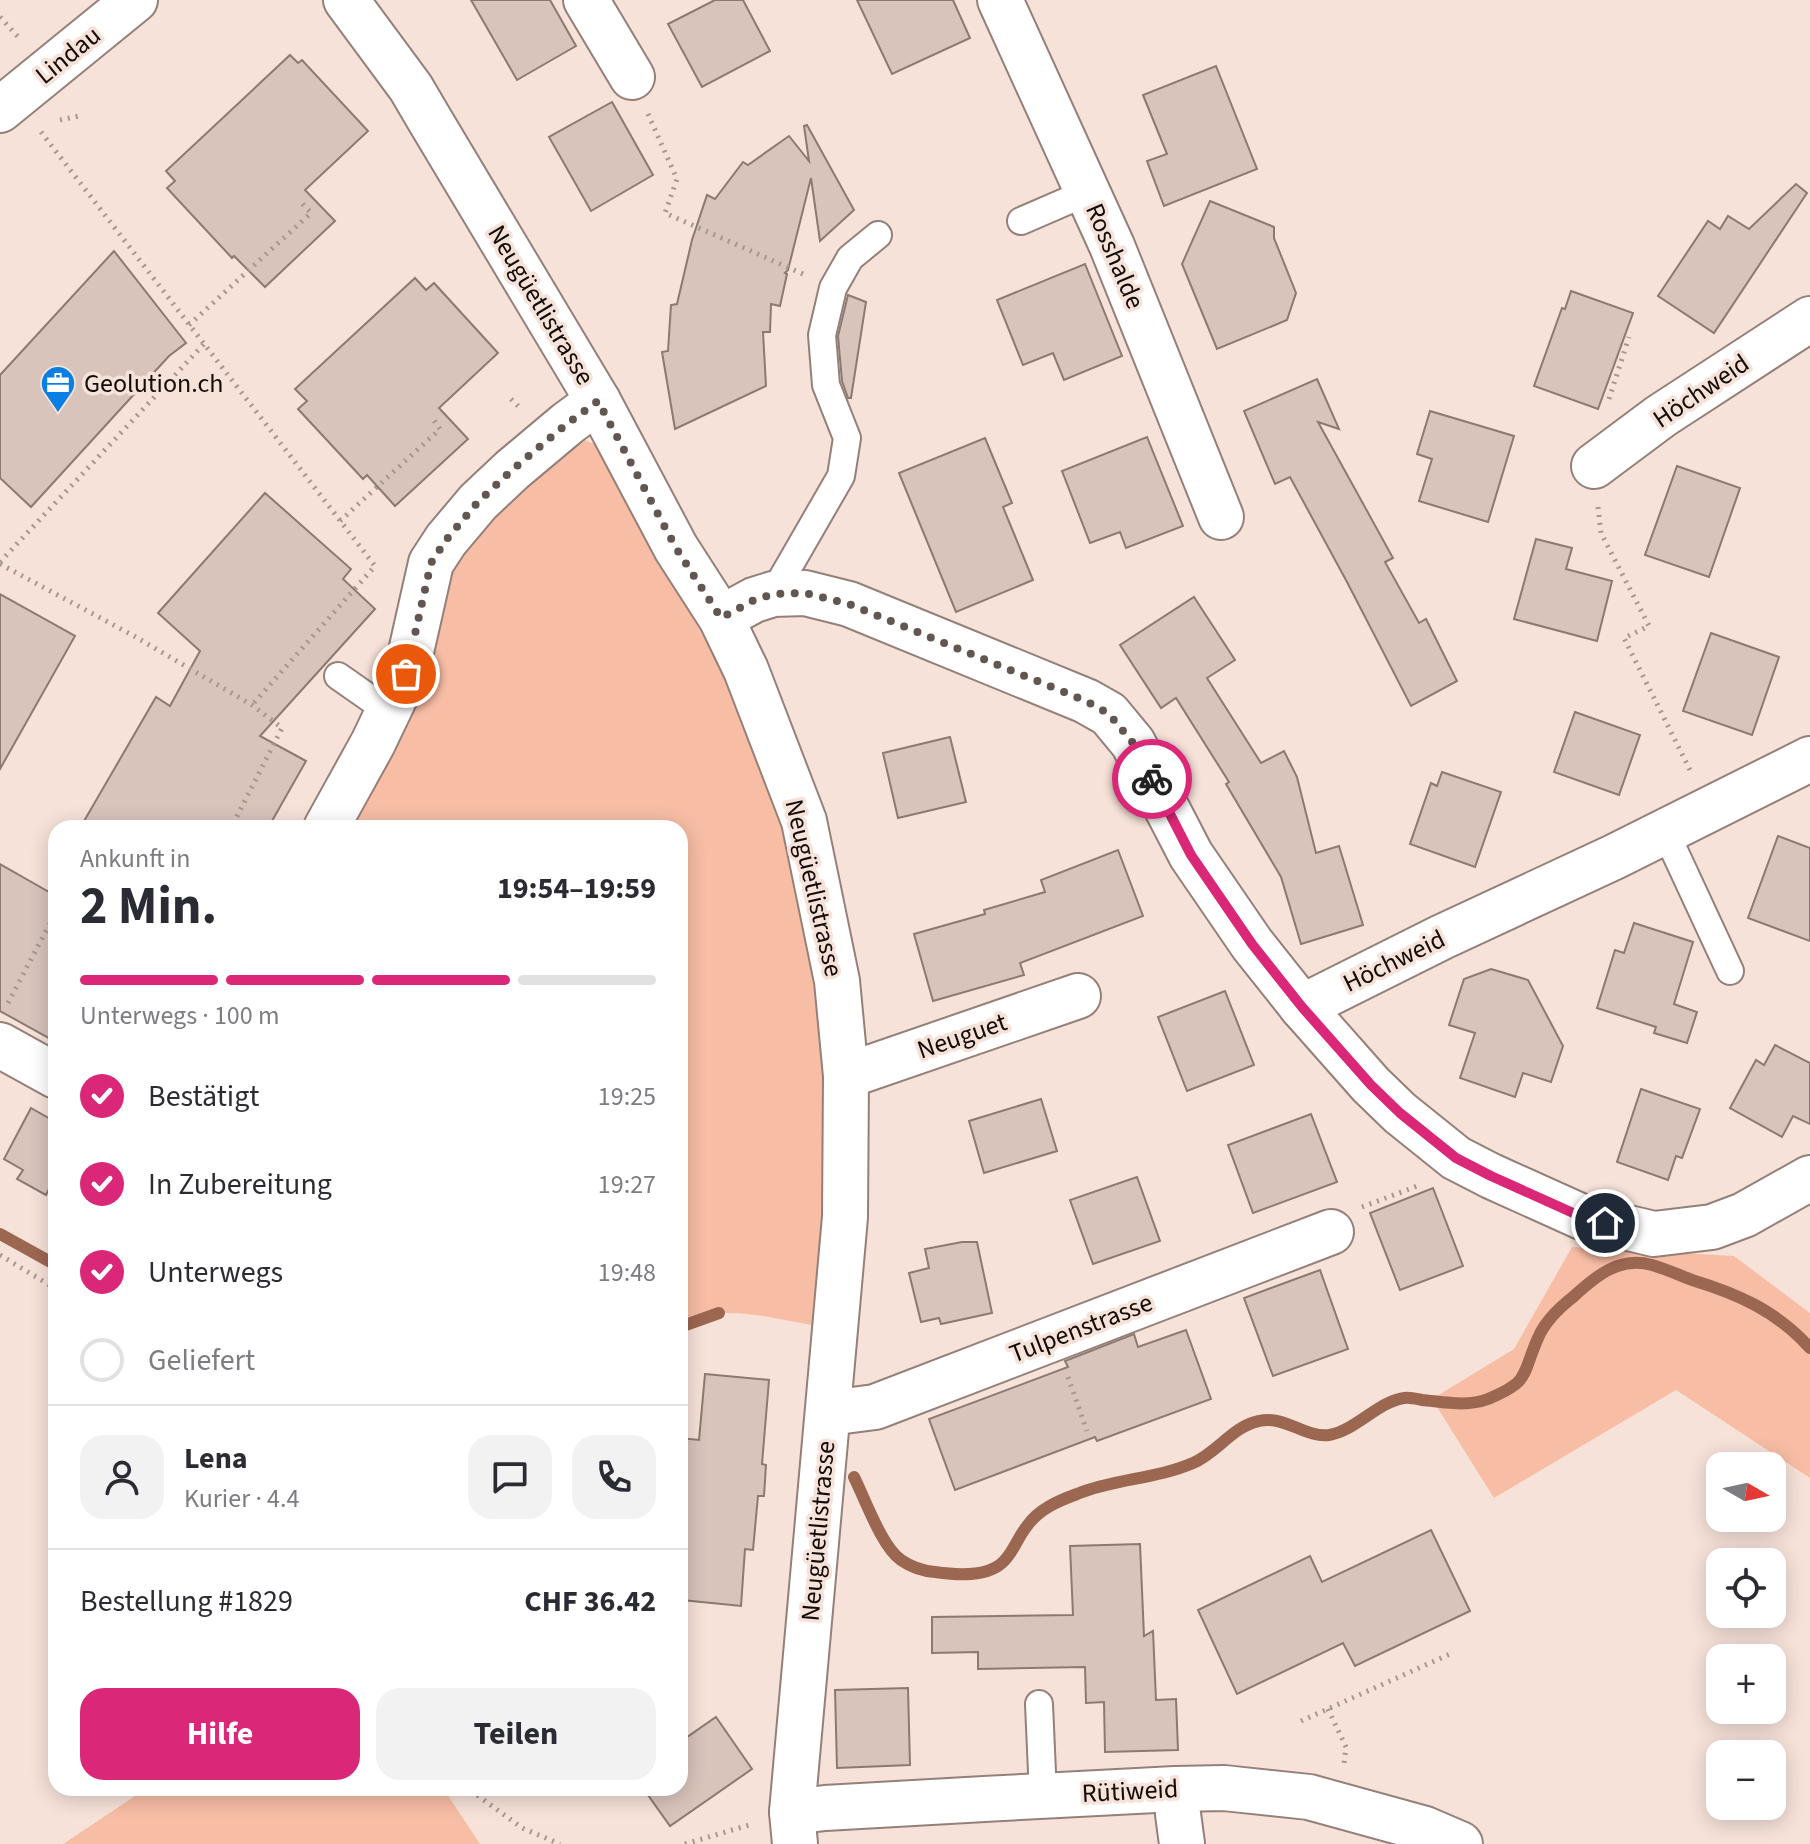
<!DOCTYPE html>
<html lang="de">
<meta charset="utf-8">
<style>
:root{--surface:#fff;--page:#f2f2f3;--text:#2b2b33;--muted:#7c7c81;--line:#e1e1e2;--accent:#db2777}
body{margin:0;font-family:"Source Sans 3",sans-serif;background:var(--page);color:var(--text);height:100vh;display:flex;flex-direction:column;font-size:30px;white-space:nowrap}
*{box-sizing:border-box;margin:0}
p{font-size:26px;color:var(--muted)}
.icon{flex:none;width:44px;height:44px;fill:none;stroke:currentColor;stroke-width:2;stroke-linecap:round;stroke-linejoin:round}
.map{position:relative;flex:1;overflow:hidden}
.panel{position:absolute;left:48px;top:820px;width:640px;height:976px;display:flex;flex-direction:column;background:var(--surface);border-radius:24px;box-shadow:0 4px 20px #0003}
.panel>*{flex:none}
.needle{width:52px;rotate:99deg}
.buttons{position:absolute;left:1706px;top:1452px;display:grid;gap:16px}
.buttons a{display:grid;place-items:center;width:80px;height:80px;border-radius:16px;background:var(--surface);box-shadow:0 4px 20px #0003;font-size:40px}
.pin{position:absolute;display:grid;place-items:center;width:68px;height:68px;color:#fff;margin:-34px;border:4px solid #fff;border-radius:50%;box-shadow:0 2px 8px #0007}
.courier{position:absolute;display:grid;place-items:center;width:80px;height:80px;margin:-40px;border:6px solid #db2777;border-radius:50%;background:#fff;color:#222;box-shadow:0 2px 10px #0007}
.summary em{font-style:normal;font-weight:700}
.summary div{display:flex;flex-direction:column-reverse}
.summary{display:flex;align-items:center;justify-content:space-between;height:136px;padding:0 32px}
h1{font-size:52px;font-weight:700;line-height:60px}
.bar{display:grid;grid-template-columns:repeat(4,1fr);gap:12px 8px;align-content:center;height:96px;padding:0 32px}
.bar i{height:10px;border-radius:6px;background:var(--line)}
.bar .current{background:var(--accent)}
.bar p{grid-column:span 4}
.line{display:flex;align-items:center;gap:20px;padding:0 32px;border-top:2px solid var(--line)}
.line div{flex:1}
.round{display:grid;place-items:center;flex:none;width:84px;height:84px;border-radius:24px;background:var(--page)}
ol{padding:0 32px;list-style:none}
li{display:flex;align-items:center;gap:24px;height:88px}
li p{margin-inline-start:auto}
li .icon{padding:8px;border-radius:50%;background:var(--accent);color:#fff;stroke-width:4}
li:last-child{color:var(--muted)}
li i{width:44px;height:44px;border:4px solid var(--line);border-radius:50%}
.primary-button{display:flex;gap:16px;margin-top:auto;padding:16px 32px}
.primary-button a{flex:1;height:92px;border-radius:24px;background:var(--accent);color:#fff;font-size:32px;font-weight:700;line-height:92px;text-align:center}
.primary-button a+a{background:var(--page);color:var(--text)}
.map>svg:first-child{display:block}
.green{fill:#f8bda5}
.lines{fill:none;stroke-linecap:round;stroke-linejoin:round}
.stream{stroke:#9c6751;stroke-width:12}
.building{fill:#d9c4bc;stroke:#8c7971;stroke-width:2}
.lane-casing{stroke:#948079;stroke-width:30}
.street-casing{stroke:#948079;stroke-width:48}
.path{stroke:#a79790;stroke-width:5;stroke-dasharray:2 6;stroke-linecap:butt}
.lane{stroke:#fff;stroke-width:26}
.street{stroke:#fff;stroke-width:44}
.done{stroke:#625651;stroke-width:8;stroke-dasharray:0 14.4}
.route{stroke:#db2777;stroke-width:10}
.labels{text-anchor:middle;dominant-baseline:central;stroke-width:7;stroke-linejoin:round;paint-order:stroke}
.street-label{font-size:26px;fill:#110b08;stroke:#f7e2d9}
.poi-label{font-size:26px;fill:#110b08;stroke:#f7e2d9;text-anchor:start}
</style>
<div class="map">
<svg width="1810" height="1844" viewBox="0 0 1810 1844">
<rect width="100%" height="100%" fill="#f7e2d9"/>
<g class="green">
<path d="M580 438 594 444 686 604 731 690 780 819 796 875 821 1006 826 1078 827 1182 817 1326C774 1319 719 1301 680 1325V828H340L445 580 494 509Z"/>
<polygon points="1572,1247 1734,1256 1810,1313 1810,1478 1676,1390 1494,1498 1432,1399 1514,1349"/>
<polygon points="147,1788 443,1788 480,1844 63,1844"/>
</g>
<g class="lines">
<g class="stream">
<polyline points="0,1234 56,1265"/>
<polyline points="680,1327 719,1313"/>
<path d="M854 1477C865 1499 882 1547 901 1560 911 1567 923 1571 935 1572 956 1575 988 1578 1004 1561 1014 1551 1018 1537 1027 1526 1039 1509 1058 1501 1077 1494 1114 1479 1156 1479 1193 1463 1217 1453 1233 1426 1259 1421 1285 1415 1305 1438 1329 1435 1355 1431 1379 1401 1404 1398 1410 1397 1417 1399 1422 1400 1444 1402 1467 1407 1488 1399 1531 1381 1521 1376 1538 1338 1545 1321 1559 1308 1573 1297 1596 1276 1619 1256 1652 1265 1666 1269 1679 1275 1692 1280 1738 1294 1777 1311 1810 1348"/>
</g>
</g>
<g class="building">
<polygon points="471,0 550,0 576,46 517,80"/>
<polygon points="715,0 743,0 770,51 702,87 668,24"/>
<polygon points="857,0 953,0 970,38 892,74"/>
<polygon points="290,55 298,63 302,60 368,131 305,190 335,221 265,287 234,256 232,258 167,188 175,181 166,171"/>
<polygon points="1216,66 1257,169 1164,206 1147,161 1167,154 1143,95"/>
<polygon points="612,102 653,175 591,211 549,137"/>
<polygon points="807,125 854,210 820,241 811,178 788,270 785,273 787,274 780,306 771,304 770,332 763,332 766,386 675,429 662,352 668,351 671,305 677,304 692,240 707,195 715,199 743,162 748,165 789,136 809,161 804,126"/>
<polygon points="1796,184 1807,193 1714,333 1658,296 1708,221 1720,229 1728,216 1749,229"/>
<polygon points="1210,201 1274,227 1274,238 1296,293 1287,320 1217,349 1182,264"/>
<polygon points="114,251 186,343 169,356 31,507 0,478 0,375"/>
<polygon points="1085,264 1122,356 1064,380 1053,353 1023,365 997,300"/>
<polygon points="415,278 426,290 434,283 498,353 439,408 468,439 395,506 367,475 363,479 298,409 307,401 295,389"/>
<polygon points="1571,291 1633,313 1598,409 1534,386 1562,308 1565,309"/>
<polygon points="848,295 866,302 851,398 848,398 842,381 838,336"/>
<polygon points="1317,379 1339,429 1318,422 1393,558 1385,562 1419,623 1426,619 1457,681 1411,706 1347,582 1290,477 1275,484 1244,411"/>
<polygon points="1430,411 1514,436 1488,522 1419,501 1432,459 1417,454"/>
<polygon points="1147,437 1183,526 1126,548 1120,532 1090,543 1062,471"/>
<polygon points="985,438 1012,503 1003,507 1033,580 956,612 899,473"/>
<polygon points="1677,466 1740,488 1709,577 1645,555"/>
<polygon points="265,493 351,569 343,579 375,609 260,736 306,761 268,828 80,828 156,697 170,706 200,651 158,613"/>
<polygon points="1536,539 1572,548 1566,569 1612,581 1597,641 1514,619"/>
<polygon points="0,594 75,636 0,769"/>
<polygon points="1194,597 1235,660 1207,678 1261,763 1284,751 1297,777 1316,853 1339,846 1363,925 1301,944 1281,877 1226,784 1229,782 1176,698 1161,708 1120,645"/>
<polygon points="1711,633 1779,657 1752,735 1683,711"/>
<polygon points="1575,712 1640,735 1619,795 1554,772"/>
<polygon points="950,737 966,802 898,818 883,753"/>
<polygon points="1442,772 1501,792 1475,867 1410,844 1431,783 1437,786"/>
<polygon points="1778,836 1810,848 1810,941 1748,918"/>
<polygon points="1118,850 1143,916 1020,963 1024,975 933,1001 914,934 985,914 984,910 1045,892 1041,880"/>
<polygon points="0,864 56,896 56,1042 0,1011"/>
<polygon points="1634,923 1693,942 1674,1004 1697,1012 1687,1043 1654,1033 1656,1027 1597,1008 1615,950 1624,953"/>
<polygon points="1491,969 1528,980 1563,1046 1551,1082 1523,1073 1515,1097 1460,1078 1475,1033 1449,1025 1464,979"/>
<polygon points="1225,991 1254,1065 1187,1091 1158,1017"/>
<polygon points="1775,1045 1810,1063 1810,1124 1793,1116 1782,1137 1730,1108 1756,1060 1764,1065"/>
<polygon points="1641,1089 1700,1109 1682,1158 1676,1156 1668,1180 1617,1162"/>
<polygon points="1041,1099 1057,1151 984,1173 969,1121"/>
<polygon points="31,1108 54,1121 56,1119 56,1188 51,1185 46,1195 17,1179 23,1170 4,1159"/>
<polygon points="1311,1114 1337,1182 1253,1213 1228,1145"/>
<polygon points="1137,1177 1160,1241 1093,1264 1070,1200"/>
<polygon points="1433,1188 1463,1266 1400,1290 1370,1213"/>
<polygon points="962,1242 977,1242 992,1313 941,1324 939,1318 921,1322 909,1273 929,1268 925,1249"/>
<polygon points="1320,1270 1348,1349 1273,1376 1244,1298"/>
<polygon points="1186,1330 1211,1399 1097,1441 1095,1437 955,1490 929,1419 1068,1367 1065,1361 1134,1334 1138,1347"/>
<polygon points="705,1374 769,1380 762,1464 766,1465 764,1496 758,1496 753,1550 745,1549 741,1606 682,1600 687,1549 680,1548 680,1438 699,1440"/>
<polygon points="1431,1530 1470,1611 1355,1666 1343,1643 1237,1694 1198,1610 1310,1556 1322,1582"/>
<polygon points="1140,1544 1144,1636 1153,1631 1156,1700 1176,1699 1178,1750 1105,1752 1104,1702 1086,1703 1085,1667 978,1669 978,1652 932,1653 932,1617 1073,1615 1070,1546"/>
<polygon points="908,1688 910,1765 837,1768 835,1690"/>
<polygon points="716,1717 752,1769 670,1826 643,1788 680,1788 680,1742"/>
</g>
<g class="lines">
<g class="lane-casing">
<g id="lane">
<polyline points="1021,221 1088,192"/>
<polyline points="773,594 841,476 847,438 826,385 822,335 833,288 850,258 878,235"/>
<polyline points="338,676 388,711"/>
<polyline points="1665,831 1730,971"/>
<polyline points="1039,1704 1043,1795"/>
</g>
</g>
<g class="street-casing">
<g id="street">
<polyline points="346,0 411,88 428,117 598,401 676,548 721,618 746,670 804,821 837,981 846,1076 845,1217 792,1812 795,1844"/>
<polyline points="586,0 632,77"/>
<polyline points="1000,0 1112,246 1221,517"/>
<polyline points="0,110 135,0"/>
<polyline points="1594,466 1661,416 1810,319"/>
<polyline points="721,618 754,600 773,594 805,593 849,604 1086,701 1109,714 1133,743 1191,855 1252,944 1302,1007 1371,1085 1400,1113 1456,1158 1491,1176 1582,1217 1654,1234 1712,1227 1744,1215 1810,1178"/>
<polyline points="326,828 373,743 406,674 431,563 446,540 478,502 512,470 568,423 598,401"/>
<polyline points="1302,1007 1442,937 1614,857 1810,759"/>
<polyline points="0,1045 56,1076"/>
<polyline points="846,1076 1078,996"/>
<polyline points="829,1413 875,1407 1331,1232"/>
<polyline points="792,1812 825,1808 984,1799 1175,1789 1224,1788 1309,1797 1425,1829 1460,1844"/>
<polyline points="1178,1814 1182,1844"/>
</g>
</g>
<g class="path">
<polyline points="0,17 21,40"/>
<polyline points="648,114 677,179 665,213 803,274"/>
<polyline points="60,120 79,116"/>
<polyline points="41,132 375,566 252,705"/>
<polyline points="189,325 311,213 299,200"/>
<polyline points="511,399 519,407"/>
<polyline points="1609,399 1629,337"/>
<polyline points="1598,507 1601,533 1649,626 1624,638 1690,770"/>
<polyline points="340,521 440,429 433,419"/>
<polyline points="0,562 204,344"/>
<polyline points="0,564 134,636 252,705 282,728 231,828"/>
<polyline points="8,1003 56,912"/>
<polyline points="1362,1207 1420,1185"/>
<polyline points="0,1255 56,1289"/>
<polyline points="1068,1377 1087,1431"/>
<polyline points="1328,1709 1346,1747 1344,1764"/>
<polyline points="1301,1721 1450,1654"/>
<polyline points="474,1788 477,1795 522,1828 560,1844"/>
<polyline points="685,1844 749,1825"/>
</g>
<use href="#lane" class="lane"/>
<use href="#street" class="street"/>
</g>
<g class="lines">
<polyline class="done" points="406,674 431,563 446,540 478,502 512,470 568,423 598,401 676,548 721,618 754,600 773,594 805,593 849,604 1086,701 1109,714 1133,743 1152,779"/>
<polyline class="route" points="1152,779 1191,855 1252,944 1302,1007 1371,1085 1400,1113 1456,1158 1491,1176 1582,1217 1605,1223"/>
</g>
<defs>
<g id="office-pin" transform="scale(1.8)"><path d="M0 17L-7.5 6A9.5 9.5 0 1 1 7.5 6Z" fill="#087fe5" stroke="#f7e2d9"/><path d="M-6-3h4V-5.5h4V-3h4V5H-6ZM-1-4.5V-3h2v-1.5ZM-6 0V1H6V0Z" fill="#fff"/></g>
</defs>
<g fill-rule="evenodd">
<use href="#office-pin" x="58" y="383"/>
</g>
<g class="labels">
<g class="street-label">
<text transform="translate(68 55) rotate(-39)">Lindau</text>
<text transform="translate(1115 256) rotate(67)">Rosshalde</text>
<text transform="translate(541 305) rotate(59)">Neugüetlistrasse</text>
<text transform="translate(1701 391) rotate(-34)">Höchweid</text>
<text transform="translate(814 888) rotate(77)">Neugüetlistrasse</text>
<text transform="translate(1394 961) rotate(-26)">Höchweid</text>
<text transform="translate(962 1036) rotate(-19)">Neuguet</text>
<text transform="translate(1081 1328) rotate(-21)">Tulpenstrasse</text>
<text transform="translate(818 1531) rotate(-85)">Neugüetlistrasse</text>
<text transform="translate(1130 1791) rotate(-3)">Rütiweid</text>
</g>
<g class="poi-label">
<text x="84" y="383">Geolution.ch</text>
</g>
</g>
</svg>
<div class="buttons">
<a><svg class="needle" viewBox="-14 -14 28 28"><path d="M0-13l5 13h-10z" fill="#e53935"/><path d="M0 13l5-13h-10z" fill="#7c7c81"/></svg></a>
<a><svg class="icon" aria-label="locate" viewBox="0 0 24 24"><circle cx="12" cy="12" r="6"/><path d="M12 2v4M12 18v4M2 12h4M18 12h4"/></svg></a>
<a>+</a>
<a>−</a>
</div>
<div class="pin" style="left:406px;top:674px;background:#ea580c"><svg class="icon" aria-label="bag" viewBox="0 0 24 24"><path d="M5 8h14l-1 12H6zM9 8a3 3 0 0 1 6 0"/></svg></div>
<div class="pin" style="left:1605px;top:1223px;background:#1f2937"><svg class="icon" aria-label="home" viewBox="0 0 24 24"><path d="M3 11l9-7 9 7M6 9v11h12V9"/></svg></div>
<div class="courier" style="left:1152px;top:779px"><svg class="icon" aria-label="bike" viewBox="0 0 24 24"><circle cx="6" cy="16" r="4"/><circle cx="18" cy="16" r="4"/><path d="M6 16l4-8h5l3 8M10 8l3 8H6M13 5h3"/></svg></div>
<section class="panel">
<div class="summary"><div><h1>2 Min.</h1><p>Ankunft in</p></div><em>19:54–19:59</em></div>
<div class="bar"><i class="current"></i><i class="current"></i><i class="current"></i><i></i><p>Unterwegs · 100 m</p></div>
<ol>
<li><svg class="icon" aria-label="check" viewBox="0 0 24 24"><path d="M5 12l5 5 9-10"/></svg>Bestätigt<p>19:25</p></li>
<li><svg class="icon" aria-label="check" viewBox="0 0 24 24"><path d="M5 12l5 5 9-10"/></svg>In Zubereitung<p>19:27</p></li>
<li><svg class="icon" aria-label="check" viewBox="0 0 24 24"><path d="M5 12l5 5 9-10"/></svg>Unterwegs<p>19:48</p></li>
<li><i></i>Geliefert</li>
</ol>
<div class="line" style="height:144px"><a class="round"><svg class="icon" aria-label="person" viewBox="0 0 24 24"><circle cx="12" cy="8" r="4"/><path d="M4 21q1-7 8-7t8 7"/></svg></a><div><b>Lena</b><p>Kurier · 4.4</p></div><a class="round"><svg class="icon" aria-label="chat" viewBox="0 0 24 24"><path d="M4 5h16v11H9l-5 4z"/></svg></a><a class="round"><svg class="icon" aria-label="phone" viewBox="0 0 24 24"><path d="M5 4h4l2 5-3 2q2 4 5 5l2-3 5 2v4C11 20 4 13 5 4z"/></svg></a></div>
<div class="line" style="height:104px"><div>Bestellung #1829</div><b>CHF 36.42</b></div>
<div class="primary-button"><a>Hilfe</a><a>Teilen</a></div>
</section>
</div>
